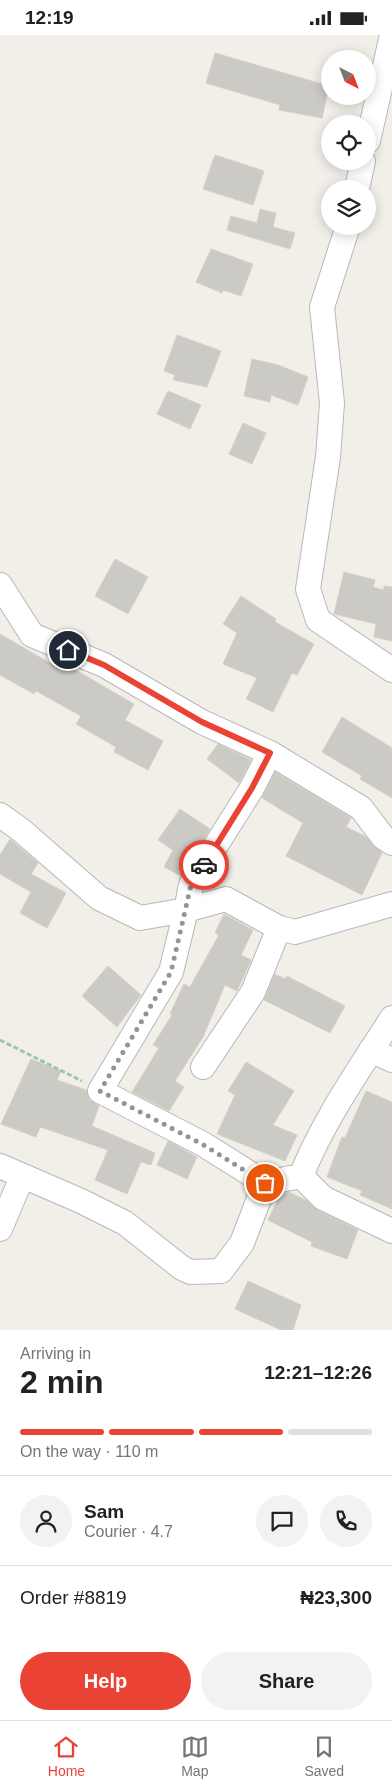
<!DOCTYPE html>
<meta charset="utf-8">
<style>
:root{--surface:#fff;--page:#f2f2f2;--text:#222;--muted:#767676;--line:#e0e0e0;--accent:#ea4335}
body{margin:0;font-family:Helvetica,sans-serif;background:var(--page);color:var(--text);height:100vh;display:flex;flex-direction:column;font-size:19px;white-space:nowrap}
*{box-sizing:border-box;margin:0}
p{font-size:16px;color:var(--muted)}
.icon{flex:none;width:28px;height:28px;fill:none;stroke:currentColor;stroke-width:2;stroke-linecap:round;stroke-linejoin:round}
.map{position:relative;height:1295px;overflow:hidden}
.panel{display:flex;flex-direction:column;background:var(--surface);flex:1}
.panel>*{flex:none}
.needle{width:32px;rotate:138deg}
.buttons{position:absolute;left:321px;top:15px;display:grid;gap:10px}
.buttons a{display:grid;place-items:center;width:55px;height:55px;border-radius:50%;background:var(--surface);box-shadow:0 2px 12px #0003;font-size:25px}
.pin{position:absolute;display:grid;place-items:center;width:42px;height:42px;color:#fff;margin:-21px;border:2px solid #fff;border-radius:50%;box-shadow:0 1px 5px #0007}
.courier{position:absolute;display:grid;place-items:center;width:50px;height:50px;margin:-25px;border:4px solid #ea4335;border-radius:50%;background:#fff;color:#222;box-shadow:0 1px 6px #0007}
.headline em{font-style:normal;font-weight:700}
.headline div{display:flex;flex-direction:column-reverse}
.headline{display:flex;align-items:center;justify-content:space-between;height:85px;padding:0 20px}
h1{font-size:32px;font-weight:700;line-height:38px}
.bar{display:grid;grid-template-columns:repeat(4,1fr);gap:8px 5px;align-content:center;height:60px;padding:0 20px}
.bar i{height:6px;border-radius:4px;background:var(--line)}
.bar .on{background:var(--accent)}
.bar p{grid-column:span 4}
.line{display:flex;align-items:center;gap:12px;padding:0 20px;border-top:1px solid var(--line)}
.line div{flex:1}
.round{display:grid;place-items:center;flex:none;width:52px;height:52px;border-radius:26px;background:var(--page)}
.action{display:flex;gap:10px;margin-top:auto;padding:10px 20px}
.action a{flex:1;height:58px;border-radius:30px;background:var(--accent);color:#fff;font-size:20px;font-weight:700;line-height:58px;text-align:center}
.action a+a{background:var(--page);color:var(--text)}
.status{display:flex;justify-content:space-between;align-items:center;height:35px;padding:0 25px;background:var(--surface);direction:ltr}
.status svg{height:14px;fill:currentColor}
.menu{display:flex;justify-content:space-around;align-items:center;height:70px;border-top:1px solid var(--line);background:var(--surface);font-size:14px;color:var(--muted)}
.menu a{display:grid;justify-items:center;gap:2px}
.menu .on{color:var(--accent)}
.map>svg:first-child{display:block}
.building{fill:#cccac5;stroke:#d6d1c6}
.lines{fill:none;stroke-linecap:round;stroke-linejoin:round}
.minor-casing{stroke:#b5b8bc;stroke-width:26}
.path{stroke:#9cc7a9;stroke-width:3;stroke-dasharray:5 2.5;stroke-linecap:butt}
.minor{stroke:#fff;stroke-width:24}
.done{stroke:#929495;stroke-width:5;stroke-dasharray:0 9}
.route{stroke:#ea4335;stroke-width:6}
</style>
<div class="status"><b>12:19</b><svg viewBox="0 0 49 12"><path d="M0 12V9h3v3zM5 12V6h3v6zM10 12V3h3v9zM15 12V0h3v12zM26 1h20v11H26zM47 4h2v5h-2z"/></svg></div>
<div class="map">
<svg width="392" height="1295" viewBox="0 0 392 1295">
<rect width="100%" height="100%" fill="#f1efe8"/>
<g class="building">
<polygon points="215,18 329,51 322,83 279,75 280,70 206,48"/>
<polygon points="215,120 264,136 253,170 203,154"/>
<polygon points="260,174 276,178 273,192 295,198 290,214 227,195 231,181 257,188"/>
<polygon points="211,214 253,229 241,261 223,255 222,258 196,247"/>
<polygon points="177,300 221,316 207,352 173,345 175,340 164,336"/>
<polygon points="252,324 278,330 308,342 298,370 271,360 270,367 244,361"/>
<polygon points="168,356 201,370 190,394 157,379"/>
<polygon points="243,388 266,398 252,429 229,419"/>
<polygon points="115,524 148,542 128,579 95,561"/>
<polygon points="344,537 375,545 373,552 384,555 384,551 392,552 392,606 374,602 376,589 334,579"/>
<polygon points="241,561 276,584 275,587 314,609 297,640 292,638 273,677 246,664 257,643 223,629 237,598 223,589"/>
<polygon points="0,599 55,631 60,626 134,669 125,685 163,706 148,735 114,717 116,712 76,689 81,681 36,656 34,659 0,640"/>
<polygon points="342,682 392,713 392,763 360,744 362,741 322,717"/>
<polygon points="218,709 251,725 239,748 207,724"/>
<polygon points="275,737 351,783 346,792 365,801 382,818 362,860 286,821 303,788 262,763"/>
<polygon points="180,774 210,794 181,841 164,832 173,815 158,805"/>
<polygon points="10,804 38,828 31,839 66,858 47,893 20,878 31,857 0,839 0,820"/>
<polygon points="224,879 253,895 241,920 251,925 237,956 225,950 203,1002 175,1046 184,1052 169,1076 132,1057 159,1013 153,1010 172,980 170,979 184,949 190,952 219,900 215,898"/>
<polygon points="108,931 141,960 117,992 82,961"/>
<polygon points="275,939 285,944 287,941 345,971 330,998 264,965"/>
<polygon points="31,1024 61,1036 57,1045 86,1055 89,1064 99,1071 92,1091 155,1118 151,1130 141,1127 127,1159 95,1145 108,1115 40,1092 36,1102 1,1089"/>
<polygon points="246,1027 294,1056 273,1090 297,1100 285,1126 217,1099 235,1060 228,1056"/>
<polygon points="366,1056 392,1067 392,1174 360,1160 362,1156 327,1142 342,1102 345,1103"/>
<polygon points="168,1106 197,1122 187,1144 157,1130"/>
<polygon points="289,1157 307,1166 317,1175 358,1195 347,1224 311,1211 312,1207 268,1185 281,1159"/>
<polygon points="248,1246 301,1270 293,1295 281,1295 235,1274"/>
</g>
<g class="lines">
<g class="minor-casing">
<g id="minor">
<polyline points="368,106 392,0"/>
<polyline points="357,154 363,126"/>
<polyline points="348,191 322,272 332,368 328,422 308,554 318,585 392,635"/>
<polyline points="0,550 32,600 104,630 202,687 270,718"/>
<polyline points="0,780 21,795 99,863 140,883 186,875 171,937 100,1056 203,1109 265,1148 301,1141"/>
<polyline points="392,808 383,802 361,773 270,718 252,753 191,850 186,875 226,864 279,893 295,897 392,869"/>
<path d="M392 983C359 1035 324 1084 301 1141L323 1163 392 1196"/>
<polyline points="371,1015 392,1025"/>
<polyline points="203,1032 253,957 279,893"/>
<polyline points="0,1131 81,1166 125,1188 182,1233 191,1237 221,1236 242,1208 265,1148"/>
<polyline points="0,1194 22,1142"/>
</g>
</g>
<polyline class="path" points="0,1005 82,1046"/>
<use href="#minor" class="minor"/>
</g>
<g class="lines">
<polyline class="done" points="204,830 191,850 171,937 100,1056 202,1109 265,1148"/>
<polyline class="route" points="68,615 104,630 202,687 270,718 252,753 204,830"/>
</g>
</svg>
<div class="buttons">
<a><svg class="needle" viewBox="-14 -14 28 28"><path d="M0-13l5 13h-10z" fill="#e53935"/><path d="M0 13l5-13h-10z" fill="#767676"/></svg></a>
<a><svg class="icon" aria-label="locate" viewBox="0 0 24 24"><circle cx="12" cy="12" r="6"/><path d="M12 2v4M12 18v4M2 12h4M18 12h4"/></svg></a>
<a><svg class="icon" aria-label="layers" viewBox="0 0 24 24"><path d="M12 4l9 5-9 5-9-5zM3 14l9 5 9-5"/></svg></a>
</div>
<div class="pin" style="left:265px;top:1148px;background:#ea580c"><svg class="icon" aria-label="bag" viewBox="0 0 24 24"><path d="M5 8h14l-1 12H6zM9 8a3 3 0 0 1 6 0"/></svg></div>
<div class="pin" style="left:68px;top:615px;background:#1f2937"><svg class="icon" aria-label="home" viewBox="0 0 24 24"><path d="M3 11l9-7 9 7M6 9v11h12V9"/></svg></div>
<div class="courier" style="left:204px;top:830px"><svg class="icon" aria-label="car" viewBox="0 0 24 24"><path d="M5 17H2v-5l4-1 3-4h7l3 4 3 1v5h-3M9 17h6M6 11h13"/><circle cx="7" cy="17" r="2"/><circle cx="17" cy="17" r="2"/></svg></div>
</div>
<section class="panel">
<div class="headline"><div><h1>2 min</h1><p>Arriving in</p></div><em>12:21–12:26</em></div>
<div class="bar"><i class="on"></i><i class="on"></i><i class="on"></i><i></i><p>On the way · 110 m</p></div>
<div class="line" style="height:90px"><a class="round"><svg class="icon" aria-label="person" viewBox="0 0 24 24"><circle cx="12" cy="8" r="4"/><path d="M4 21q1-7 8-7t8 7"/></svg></a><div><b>Sam</b><p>Courier · 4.7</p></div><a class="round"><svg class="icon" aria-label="chat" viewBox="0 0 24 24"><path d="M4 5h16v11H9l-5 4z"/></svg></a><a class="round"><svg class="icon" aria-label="phone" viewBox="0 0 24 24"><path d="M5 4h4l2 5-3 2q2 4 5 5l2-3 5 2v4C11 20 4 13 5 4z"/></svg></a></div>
<div class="line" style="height:65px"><div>Order #8819</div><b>₦23,300</b></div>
<div class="action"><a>Help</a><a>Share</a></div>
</section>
<nav class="menu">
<a class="on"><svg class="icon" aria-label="home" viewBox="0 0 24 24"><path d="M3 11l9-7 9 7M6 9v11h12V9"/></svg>Home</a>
<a><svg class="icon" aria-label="map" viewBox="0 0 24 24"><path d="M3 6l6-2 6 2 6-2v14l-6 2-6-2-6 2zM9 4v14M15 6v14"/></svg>Map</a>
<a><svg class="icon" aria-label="saved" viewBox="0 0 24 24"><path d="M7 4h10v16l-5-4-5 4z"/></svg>Saved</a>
</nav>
